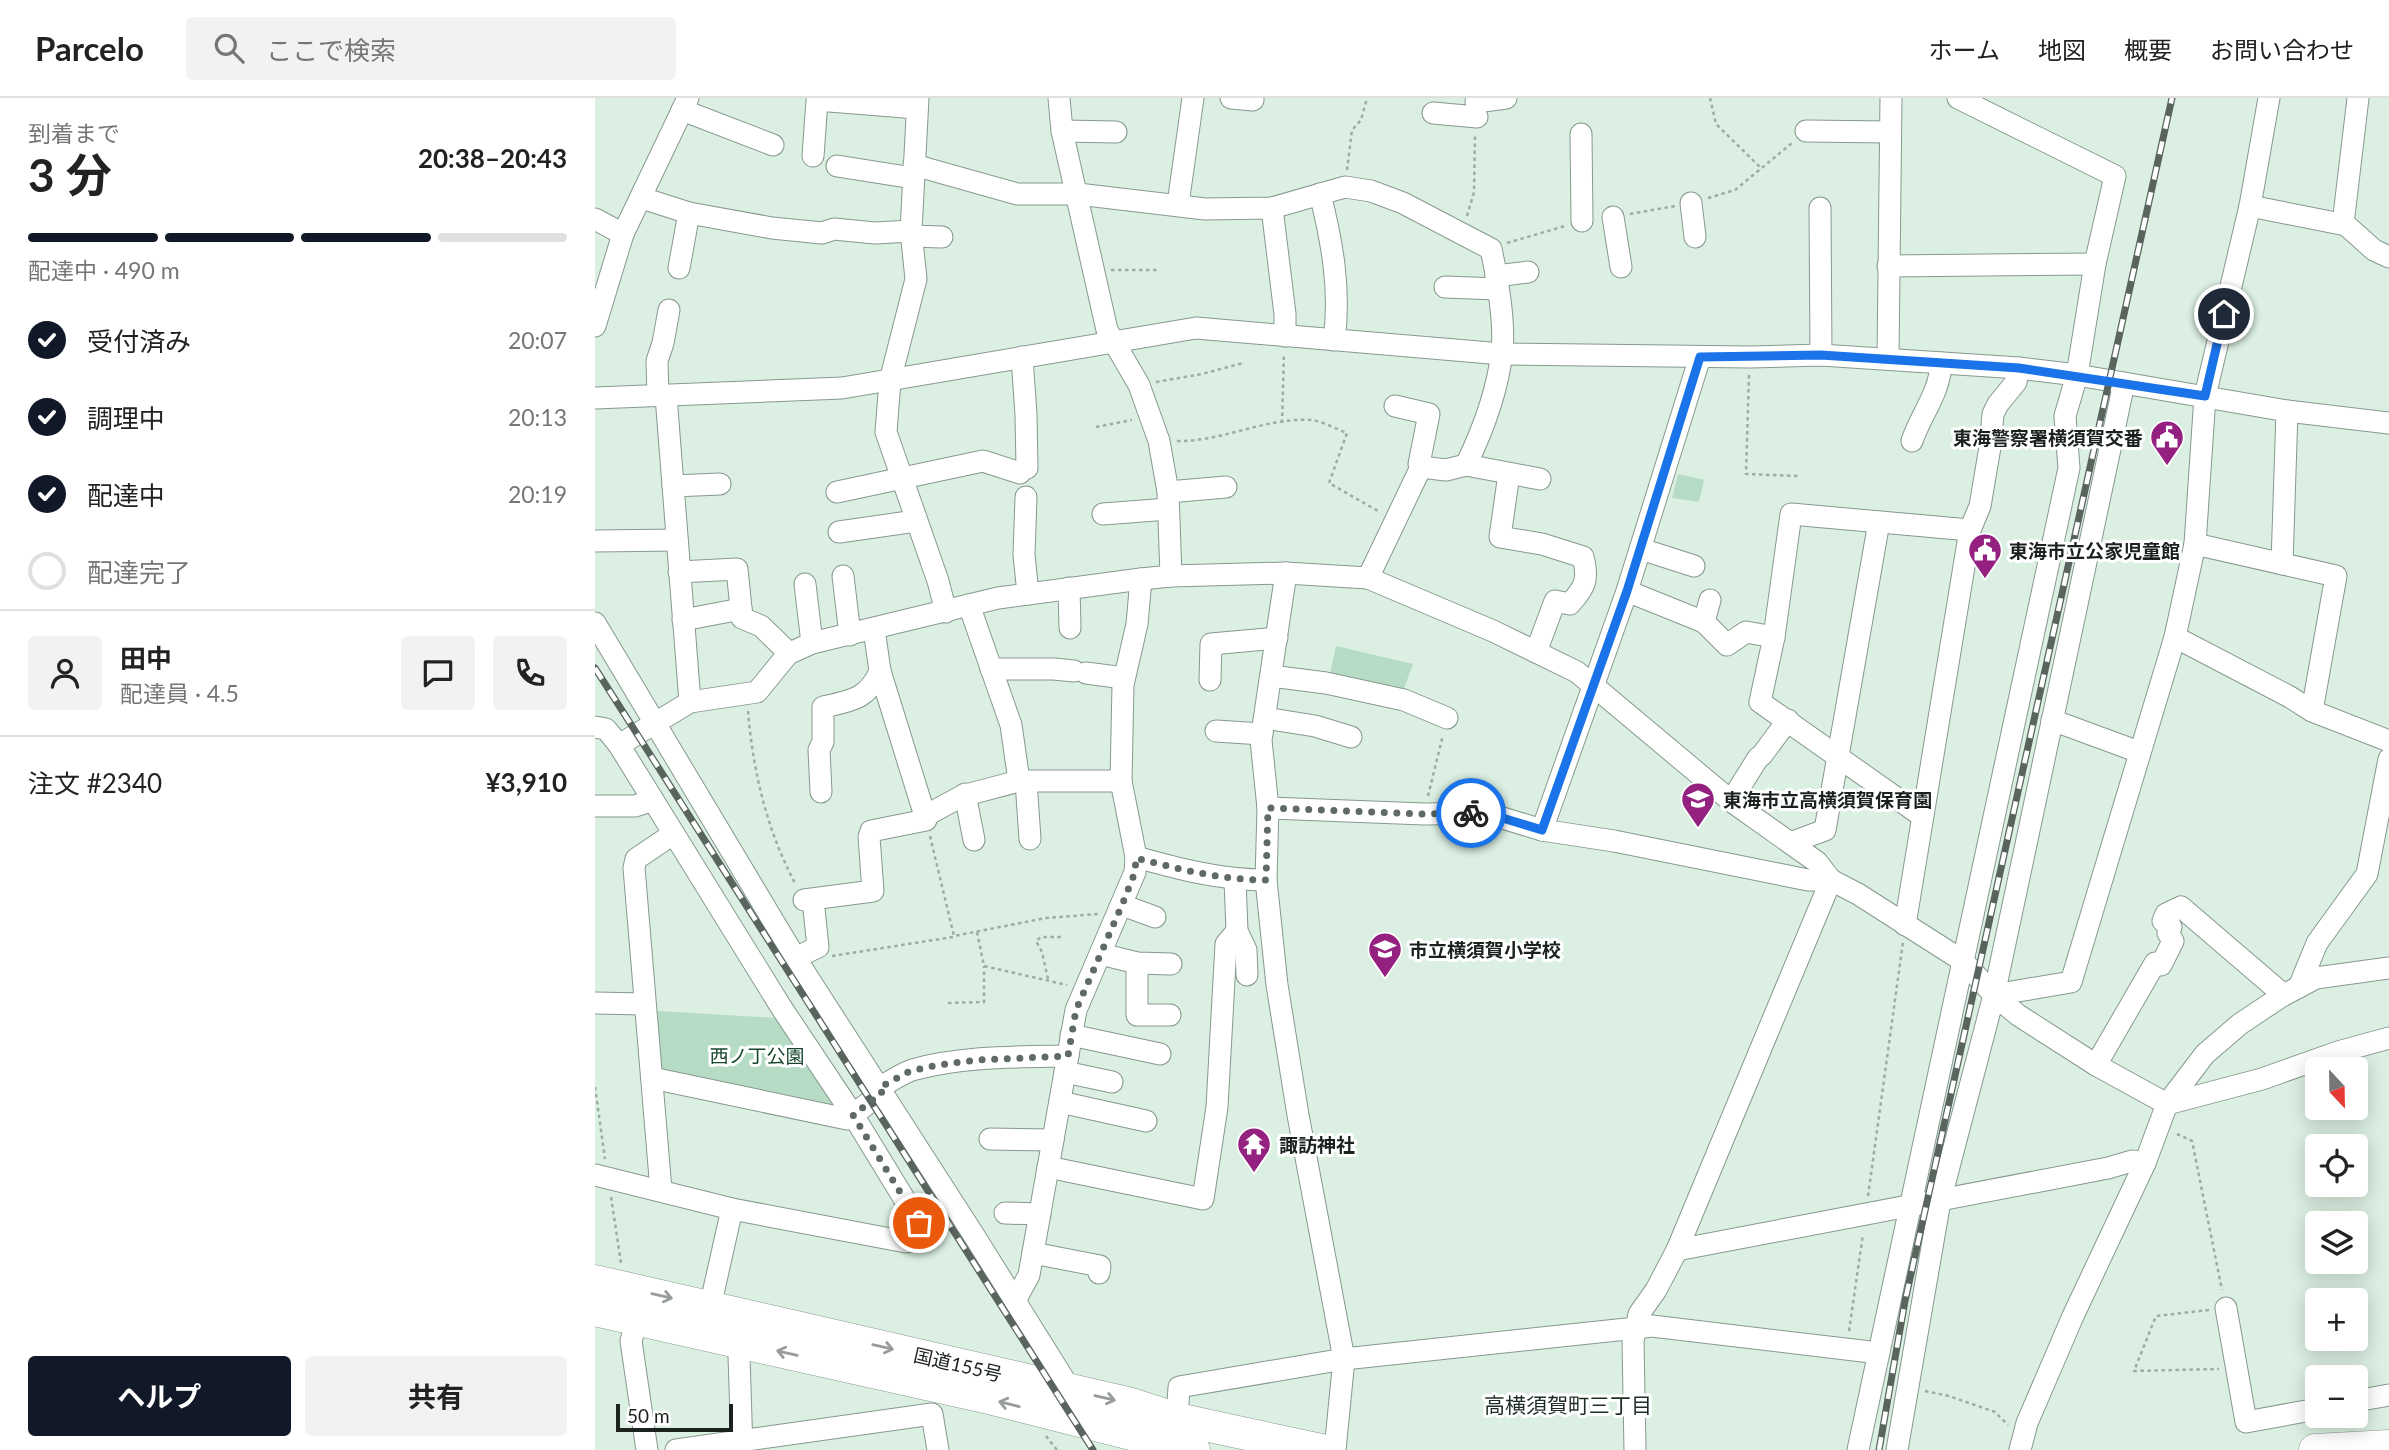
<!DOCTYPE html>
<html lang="ja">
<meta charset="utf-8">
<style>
:root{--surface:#fff;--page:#f2f2f2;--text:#222;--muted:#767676;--line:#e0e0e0;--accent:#111827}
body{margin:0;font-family:Lato,"Noto Sans JP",sans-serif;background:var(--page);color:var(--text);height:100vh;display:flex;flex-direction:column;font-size:26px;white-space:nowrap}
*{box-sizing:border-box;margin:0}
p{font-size:23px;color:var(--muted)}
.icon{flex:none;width:38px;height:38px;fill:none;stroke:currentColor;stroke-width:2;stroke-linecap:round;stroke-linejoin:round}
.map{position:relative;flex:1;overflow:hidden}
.side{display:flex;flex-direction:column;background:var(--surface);width:595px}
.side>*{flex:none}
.needle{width:46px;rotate:158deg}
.tools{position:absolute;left:1710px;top:959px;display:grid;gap:14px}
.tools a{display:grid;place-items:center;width:63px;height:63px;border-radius:7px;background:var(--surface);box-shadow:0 4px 18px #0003;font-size:35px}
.scale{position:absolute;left:21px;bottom:18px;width:117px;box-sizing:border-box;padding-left:7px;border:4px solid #1b221e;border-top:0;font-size:19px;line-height:24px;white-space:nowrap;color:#1b221e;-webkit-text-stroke:5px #fff;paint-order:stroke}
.pin{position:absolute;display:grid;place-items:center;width:60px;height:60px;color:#fff;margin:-30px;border:4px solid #fff;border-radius:50%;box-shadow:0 2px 7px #0007}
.courier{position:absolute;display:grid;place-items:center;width:70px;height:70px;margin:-35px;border:5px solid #1a73e8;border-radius:50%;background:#fff;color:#222;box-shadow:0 2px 9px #0007}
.head em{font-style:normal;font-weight:700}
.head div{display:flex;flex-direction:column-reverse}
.head{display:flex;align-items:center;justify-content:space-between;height:119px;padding:0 28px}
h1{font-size:46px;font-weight:700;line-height:52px}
.bar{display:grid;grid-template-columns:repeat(4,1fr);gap:10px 7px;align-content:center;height:84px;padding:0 28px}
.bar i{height:9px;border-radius:5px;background:var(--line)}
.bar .current{background:var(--accent)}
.bar p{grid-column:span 4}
.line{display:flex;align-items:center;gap:18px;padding:0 28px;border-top:2px solid var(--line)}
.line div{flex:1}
.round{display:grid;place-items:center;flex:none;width:74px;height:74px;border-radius:7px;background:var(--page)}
ol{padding:0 28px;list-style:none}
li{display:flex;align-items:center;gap:21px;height:77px}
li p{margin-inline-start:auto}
li .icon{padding:7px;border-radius:50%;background:var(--accent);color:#fff;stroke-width:4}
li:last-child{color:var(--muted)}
li i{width:38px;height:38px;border:4px solid var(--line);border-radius:50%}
.button{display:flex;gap:14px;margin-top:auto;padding:14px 28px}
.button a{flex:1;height:80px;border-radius:7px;background:var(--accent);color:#fff;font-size:28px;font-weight:700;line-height:80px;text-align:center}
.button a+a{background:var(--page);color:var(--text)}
header{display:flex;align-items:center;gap:42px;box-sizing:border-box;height:98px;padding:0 35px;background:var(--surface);border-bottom:2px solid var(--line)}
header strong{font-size:33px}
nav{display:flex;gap:38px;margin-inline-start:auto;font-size:24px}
.search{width:490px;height:63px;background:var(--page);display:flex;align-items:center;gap:18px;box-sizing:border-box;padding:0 24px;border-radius:7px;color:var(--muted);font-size:26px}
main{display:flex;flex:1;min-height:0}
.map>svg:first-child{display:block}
.green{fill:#b7dcc5}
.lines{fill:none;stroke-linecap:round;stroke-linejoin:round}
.minor-casing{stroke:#87998e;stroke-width:23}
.highway-casing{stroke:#87998e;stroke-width:33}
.path{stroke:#9dada3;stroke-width:2.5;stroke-dasharray:3.5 3.5;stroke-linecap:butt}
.minor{stroke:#fff;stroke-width:21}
.highway{stroke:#fff;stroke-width:32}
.rail-casing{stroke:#59645e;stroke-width:7}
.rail{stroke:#fff;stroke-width:4.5;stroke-dasharray:13;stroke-linecap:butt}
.oneway{stroke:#989c9a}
.done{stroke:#5e6a63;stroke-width:7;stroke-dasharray:0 12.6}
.route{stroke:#1a73e8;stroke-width:9}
.labels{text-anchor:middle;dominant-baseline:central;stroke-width:6;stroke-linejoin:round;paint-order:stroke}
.poi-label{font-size:19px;font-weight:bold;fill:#1b221e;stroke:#fff;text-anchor:start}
.park-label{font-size:19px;fill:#17472f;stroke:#fff}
.street-label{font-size:19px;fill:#1b221e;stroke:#fff}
.neighbourhood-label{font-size:21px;fill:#1e2d24;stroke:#fff}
</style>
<header>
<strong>Parcelo</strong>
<div class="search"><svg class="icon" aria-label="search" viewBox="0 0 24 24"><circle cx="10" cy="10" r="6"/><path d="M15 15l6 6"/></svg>ここで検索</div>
<nav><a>ホーム</a><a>地図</a><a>概要</a><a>お問い合わせ</a></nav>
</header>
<main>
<section class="side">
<div class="head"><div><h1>3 分</h1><p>到着まで</p></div><em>20:38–20:43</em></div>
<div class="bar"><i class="current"></i><i class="current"></i><i class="current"></i><i></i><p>配達中 · 490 m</p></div>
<ol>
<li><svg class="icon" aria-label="check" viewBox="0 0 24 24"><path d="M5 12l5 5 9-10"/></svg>受付済み<p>20:07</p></li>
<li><svg class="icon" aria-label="check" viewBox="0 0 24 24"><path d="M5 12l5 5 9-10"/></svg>調理中<p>20:13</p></li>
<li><svg class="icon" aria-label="check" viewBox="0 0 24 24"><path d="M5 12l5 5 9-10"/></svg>配達中<p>20:19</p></li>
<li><i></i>配達完了</li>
</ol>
<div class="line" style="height:126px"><a class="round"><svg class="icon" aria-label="person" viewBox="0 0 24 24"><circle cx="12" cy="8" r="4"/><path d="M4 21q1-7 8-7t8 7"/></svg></a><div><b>田中</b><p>配達員 · 4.5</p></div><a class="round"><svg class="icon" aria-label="chat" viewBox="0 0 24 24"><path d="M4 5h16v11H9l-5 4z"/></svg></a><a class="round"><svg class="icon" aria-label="phone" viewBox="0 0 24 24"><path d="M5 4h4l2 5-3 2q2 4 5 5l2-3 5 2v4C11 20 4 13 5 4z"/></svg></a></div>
<div class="line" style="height:91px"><div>注文 #2340</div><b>¥3,910</b></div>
<div class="button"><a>ヘルプ</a><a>共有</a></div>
</section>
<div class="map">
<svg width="1794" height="1352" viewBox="0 0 1794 1352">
<rect width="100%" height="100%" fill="#dbefe2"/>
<g class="green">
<polygon points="1083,376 1109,382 1104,404 1077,400"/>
<polygon points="741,548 818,566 805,601 733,585"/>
<polygon points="62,913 184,920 237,1005 232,1010 67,977 62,970"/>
</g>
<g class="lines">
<g class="minor-casing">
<g id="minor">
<polyline points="323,0 316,133 321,181 295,283 291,334 343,483 351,514"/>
<polyline points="464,0 467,33 512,232 544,287 564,343 573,394 576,478"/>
<polyline points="636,0 658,2"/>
<polyline points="881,4 911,0"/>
<polyline points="87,12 178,47"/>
<polyline points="838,15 882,19"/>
<polyline points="467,33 521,34"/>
<polyline points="1211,33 1294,34"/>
<polyline points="986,36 987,123"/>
<polyline points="218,58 222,2 322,10"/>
<path d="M319 67 422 96H483L610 111 677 110 750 89 776 93 808 105 896 151C902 179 910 225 907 253 903 291 888 332 871 367L851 372 826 369 773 480"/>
<polyline points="242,68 318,80"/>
<path d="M725 96C737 143 746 193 739 242"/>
<polyline points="47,100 94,115 177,130 227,135 239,131 280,135 316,133"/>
<polyline points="1096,105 1100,139"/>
<polyline points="583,106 598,0"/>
<polyline points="1655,108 1751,127 1779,152 1794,159"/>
<polyline points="677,110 690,216 690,238"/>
<polyline points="1225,110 1226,257"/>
<polyline points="1018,119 1026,169"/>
<polyline points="0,121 28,136"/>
<polyline points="1748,126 1763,0"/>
<polyline points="316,138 347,139"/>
<polyline points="1293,168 1500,166"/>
<polyline points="84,170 94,115"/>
<polyline points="901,178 933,174"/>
<polyline points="850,189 903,191"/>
<polyline points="0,228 28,136 93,0"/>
<polyline points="427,259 431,317 432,370"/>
<polyline points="1293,261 1296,0"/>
<polyline points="63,298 62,263 68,245 74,212"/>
<polyline points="71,298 95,604"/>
<polyline points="0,300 247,290 601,230 907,256 1155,259 1226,257 1424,270 1482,277 1692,313 1794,325"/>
<polyline points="800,308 834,316 824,366 826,369"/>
<path d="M1317 343C1326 316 1345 295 1346 265"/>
<polyline points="871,367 945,381"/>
<path d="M914 376 905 439 947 446 988 459C994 482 990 489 975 506L960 503 941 554"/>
<polyline points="78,388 125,386"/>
<polyline points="242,394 388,363 425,375"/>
<polyline points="573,394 631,389"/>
<polyline points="431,399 429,457 433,496"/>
<polyline points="508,416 573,411"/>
<polyline points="244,434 321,423"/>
<polyline points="0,443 82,442"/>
<polyline points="1600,446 1741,478 1717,613"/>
<polyline points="1046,451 1099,468"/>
<polyline points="1687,466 1692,313"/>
<polyline points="84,474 142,471 147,520 166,528 194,555"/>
<polyline points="691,475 666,642 673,710 671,782 682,887 703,1017 749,1261 740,1352"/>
<polyline points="248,478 255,537"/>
<polyline points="210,486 217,545"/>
<polyline points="474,490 475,530"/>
<polyline points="1032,493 1109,524 1115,502"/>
<polyline points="374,507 416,627 424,683"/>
<polyline points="88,522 146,511"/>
<polyline points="1109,524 1132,547 1151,534 1179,539"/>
<polyline points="0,525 201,861 380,1139 475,1291"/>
<polyline points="279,531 285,573 330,718 367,698 424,683 526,683"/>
<polyline points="1580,539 1695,599 1717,613 1794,643"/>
<polyline points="396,571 459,571 479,573"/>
<polyline points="491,575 529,580"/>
<polyline points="676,578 731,585 809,602 852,620"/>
<polyline points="615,582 616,546 682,540"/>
<polyline points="670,620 720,628 756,639"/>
<polyline points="1457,622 1544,654"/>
<polyline points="0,629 11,631 24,647 186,909 258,1017 324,1125 311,1144 137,1111 0,1077"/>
<polyline points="621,633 667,636"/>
<polyline points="24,647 95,604 162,594 193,556 217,545 403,500 546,481 576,478 691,475 773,480 898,533 982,574 1136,703 1222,764 1236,782 1263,796 1368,863 1399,897 1423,917 1501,967 1572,1006 1667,981 1743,954 1794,940"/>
<polyline points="431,683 435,741"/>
<path d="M226 694 224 652 228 644V609C256 603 273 601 285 573"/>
<polyline points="370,696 379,742"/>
<polyline points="1136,703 1163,660 1167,657 1193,622"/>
<polyline points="0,708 40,708 58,702"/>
<polyline points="673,710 829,716 891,715 947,732 1019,743 1213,782 1236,782"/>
<polyline points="1327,718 1165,604 1179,539 1196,416 1375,432"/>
<polyline points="947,732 1032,493 1105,259"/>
<polyline points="1195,745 1230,732 1284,424"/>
<path d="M541 759C584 771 626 782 671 782"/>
<polyline points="640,782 642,833 651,852 652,877"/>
<polyline points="209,802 278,793 274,739 276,733 331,722"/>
<polyline points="527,807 560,819"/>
<polyline points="1310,827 1375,432 1385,408 1395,349 1398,316 1403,306 1421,284 1424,270"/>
<polyline points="506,856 542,865 576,866"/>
<polyline points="200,860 223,849 218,802"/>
<polyline points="542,865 542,917 575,917"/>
<polyline points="1704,889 1722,845 1772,776 1794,661"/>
<polyline points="1399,897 1476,884 1580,539 1600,446 1610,298 1655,108 1674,0"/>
<polyline points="0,905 49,906"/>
<polyline points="476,937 565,956"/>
<polyline points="1501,967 1560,865 1566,867 1578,843 1573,835 1576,829 1568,823 1571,816 1586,809 1684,893 1687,898"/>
<polyline points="470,974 517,984"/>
<polyline points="57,980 252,1021 287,995"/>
<path d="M284 990C294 984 306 976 317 972 367 958 422 959 473 958"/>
<polyline points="465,1004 551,1023"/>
<polyline points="395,1041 458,1042"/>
<polyline points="453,1069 608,1101 622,1009 631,846 642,833"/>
<polyline points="66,1092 39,770 41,761 78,736"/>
<polyline points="410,1115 445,1116"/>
<polyline points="1082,1152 1513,1070 1537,1063 1550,1065"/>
<polyline points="438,1155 505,1168 504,1175"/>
<polyline points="420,1203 434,1177 481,912 540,774 541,759 526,683 528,587 542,526 546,481"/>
<polyline points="115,1209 137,1111"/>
<polyline points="1631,1210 1651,1324 1722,1311"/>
<polyline points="38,1236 36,1243 52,1352"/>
<polyline points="146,1244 144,1258 147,1352"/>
<polyline points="1760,1303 1794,1297"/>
<polyline points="582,1321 584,1289 749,1261 1041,1230 1057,1228 1284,1255"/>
<polyline points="81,1352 337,1316 343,1352"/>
<polyline points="1040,1352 1038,1243 1041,1230 1044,1216 1061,1192 1082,1152 1236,782"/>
<polyline points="1263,1352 1474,370 1470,318 1482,277 1500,166 1520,78 1363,0"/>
<polyline points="1302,1352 1345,1103 1399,897 1529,285"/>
<polyline points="1425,1352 1432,1325 1478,1218 1550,1065 1572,1006 1610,956 1645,926 1687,898 1721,880 1794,870"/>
</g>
</g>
<g class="highway-casing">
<g id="highway">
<polyline points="0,1183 533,1305 582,1321 726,1352"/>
<polyline points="0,1212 398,1301 599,1352"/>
<polyline points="1720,1352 1794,1348"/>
</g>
</g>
<g class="path">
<polyline points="1115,0 1121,26 1167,71"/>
<polyline points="752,72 757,32 766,22 772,0"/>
<polyline points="1113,100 1140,92 1197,45"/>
<polyline points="1035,116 1080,108"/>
<polyline points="872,118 879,94 880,38"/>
<polyline points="912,145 970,128"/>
<polyline points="516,172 565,172"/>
<polyline points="1154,277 1151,376 1204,378"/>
<polyline points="561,284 607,276 648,265"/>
<polyline points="687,325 689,255"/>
<polyline points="501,329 537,322"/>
<path d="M582 343C627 344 671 319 716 322 727 323 741 331 752 335L734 385 783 413"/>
<path d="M153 613C158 674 172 733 201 787"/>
<polyline points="833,698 848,637"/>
<polyline points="335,738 359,838 451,820 503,816"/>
<polyline points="382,834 389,868 472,887"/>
<polyline points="237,858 358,839"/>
<polyline points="453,881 447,854 441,843 446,839 466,839"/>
<polyline points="353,905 389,904 389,868"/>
<polyline points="0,989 10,1061"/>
<polyline points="1582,1036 1597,1043 1627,1192"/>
<polyline points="1273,1098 1308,844"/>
<polyline points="16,1099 26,1165"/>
<polyline points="1614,1212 1561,1218 1539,1273 1624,1271"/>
<polyline points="1254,1233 1268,1136"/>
<polyline points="1330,1293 1354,1298 1400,1314 1413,1327"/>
<polyline points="451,1338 462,1352"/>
</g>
<use href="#minor" class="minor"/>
<use href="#highway" class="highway"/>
<g class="rail-casing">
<g id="rail">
<polyline points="0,570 498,1352"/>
<polyline points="1284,1352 1310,1203 1577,0"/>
</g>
</g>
<use href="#rail" class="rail"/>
</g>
<defs><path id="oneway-shaft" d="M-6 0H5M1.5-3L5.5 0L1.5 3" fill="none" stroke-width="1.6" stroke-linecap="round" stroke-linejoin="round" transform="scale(1.75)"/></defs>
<g class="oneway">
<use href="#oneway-shaft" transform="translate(67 1198) rotate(13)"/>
<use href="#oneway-shaft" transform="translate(288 1249) rotate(13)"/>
<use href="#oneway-shaft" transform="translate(192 1255) rotate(-167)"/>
<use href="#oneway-shaft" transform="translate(510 1300) rotate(13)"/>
<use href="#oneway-shaft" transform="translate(414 1306) rotate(-166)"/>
</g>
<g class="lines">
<path class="done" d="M324 1125 258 1017 287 995 284 990 315 973 343 967 383 962 473 958 481 912 527 807 540 774 541 760C584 771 626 782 671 782L673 710 829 716 876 715"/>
<polyline class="route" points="876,715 891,715 947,732 1032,493 1105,259 1226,257 1424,270 1610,298 1629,216"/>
</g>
<defs>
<g id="civic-pin" transform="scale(1.75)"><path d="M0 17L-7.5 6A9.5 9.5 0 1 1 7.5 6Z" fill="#942180" stroke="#fff"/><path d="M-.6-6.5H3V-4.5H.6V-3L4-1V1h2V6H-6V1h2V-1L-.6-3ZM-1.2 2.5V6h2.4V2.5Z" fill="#fff"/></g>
<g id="school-pin" transform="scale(1.75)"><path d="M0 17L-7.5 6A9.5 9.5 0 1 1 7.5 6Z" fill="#942180" stroke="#fff"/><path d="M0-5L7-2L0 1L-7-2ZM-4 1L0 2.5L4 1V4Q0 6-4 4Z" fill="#fff"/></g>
<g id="temple-pin" transform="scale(1.75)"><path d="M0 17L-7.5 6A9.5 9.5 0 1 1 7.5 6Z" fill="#942180" stroke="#fff"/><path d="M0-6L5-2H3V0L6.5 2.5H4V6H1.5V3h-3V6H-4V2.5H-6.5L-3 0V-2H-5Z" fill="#fff"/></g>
</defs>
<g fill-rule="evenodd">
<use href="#civic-pin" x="1572" y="339"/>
<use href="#civic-pin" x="1390" y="452"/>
<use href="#school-pin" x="1103" y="701"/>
<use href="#school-pin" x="790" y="851"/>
<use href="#temple-pin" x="659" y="1046"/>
</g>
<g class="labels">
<g class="poi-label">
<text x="1548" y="339" text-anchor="end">東海警察署横須賀交番</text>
<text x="1414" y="452">東海市立公家児童館</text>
<text x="1128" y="701">東海市立高横須賀保育園</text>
<text x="814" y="851">市立横須賀小学校</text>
<text x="684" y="1046">諏訪神社</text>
</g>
<g class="park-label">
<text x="162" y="957">西ノ丁公園</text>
</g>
<g class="street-label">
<text transform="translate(363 1266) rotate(13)">国道155号</text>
</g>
<g class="neighbourhood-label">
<text x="973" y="1306">高横須賀町三丁目</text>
</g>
</g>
</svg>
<div class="tools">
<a><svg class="needle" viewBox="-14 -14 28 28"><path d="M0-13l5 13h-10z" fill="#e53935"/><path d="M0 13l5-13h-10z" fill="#767676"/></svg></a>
<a><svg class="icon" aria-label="locate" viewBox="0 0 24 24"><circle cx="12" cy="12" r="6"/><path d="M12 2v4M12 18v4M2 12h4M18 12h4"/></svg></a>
<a><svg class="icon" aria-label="layers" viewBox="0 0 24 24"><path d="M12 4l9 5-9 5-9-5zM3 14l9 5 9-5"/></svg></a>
<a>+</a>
<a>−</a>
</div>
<div class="scale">50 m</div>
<div class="pin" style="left:324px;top:1125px;background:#ea580c"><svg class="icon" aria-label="bag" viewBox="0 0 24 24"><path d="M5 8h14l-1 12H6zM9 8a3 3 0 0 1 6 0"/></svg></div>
<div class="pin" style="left:1629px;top:216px;background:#1f2937"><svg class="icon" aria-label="home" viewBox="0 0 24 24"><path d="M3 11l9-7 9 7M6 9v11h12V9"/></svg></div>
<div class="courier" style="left:876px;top:715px"><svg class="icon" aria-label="bike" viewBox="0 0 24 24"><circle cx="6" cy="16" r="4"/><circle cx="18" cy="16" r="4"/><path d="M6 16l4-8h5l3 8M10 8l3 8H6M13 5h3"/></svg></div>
</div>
</main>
